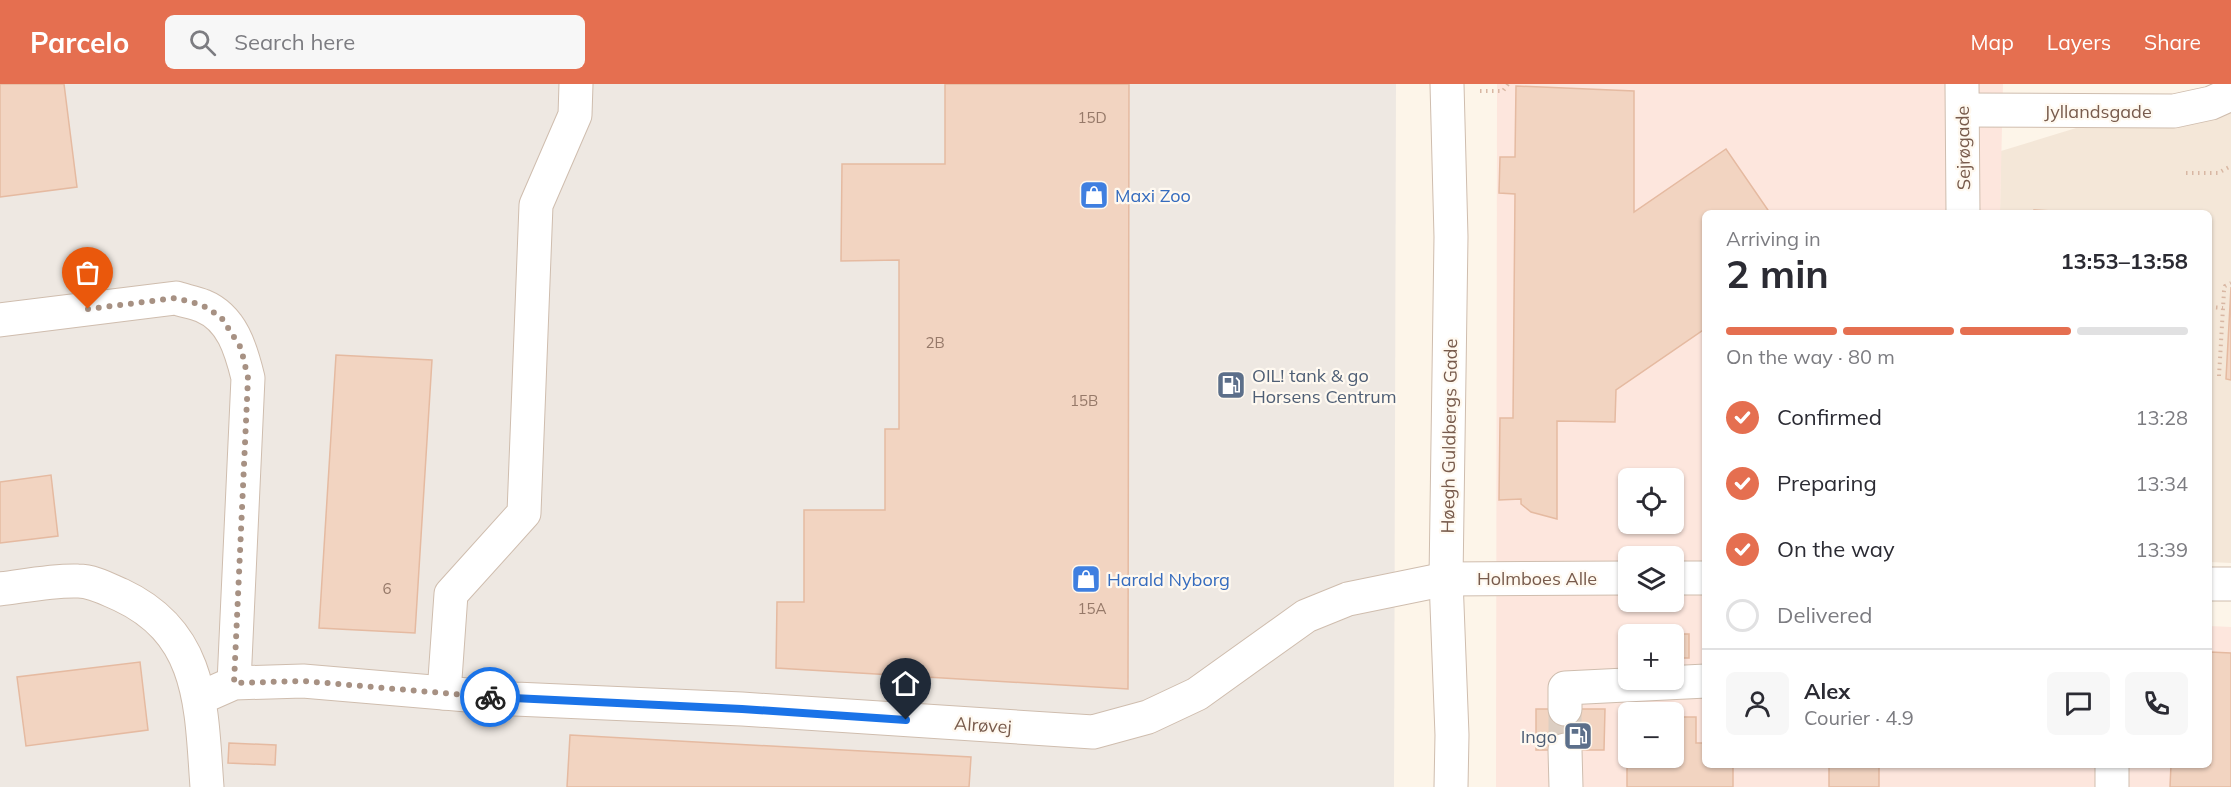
<!DOCTYPE html>
<meta charset="utf-8">
<style>
:root{--surface:#fff;--page:#f7f7f7;--text:#2b2b33;--muted:#7c7c81;--line:#e1e1e2;--accent:#e56f50}
body{margin:0;font-family:Mulish,sans-serif;background:var(--page);color:var(--text);height:100vh;display:flex;flex-direction:column;font-size:22px;white-space:nowrap}
*{box-sizing:border-box;margin:0}
p{font-size:20px;color:var(--muted)}
.icon{flex:none;width:33px;height:33px;fill:none;stroke:currentColor;stroke-width:2;stroke-linecap:round;stroke-linejoin:round}
.map{position:relative;flex:1;overflow:hidden}
.drawer{position:absolute;left:1702px;top:126px;width:510px;height:558px;display:flex;flex-direction:column;background:var(--surface);border-radius:9px;box-shadow:0 2px 4px #0004}
.drawer>*{flex:none}
.tools{position:absolute;left:1618px;top:384px;display:grid;gap:12px}
.tools a{display:grid;place-items:center;width:66px;height:66px;border-radius:9px;background:var(--surface);box-shadow:0 2px 4px #0004;font-size:30px}
.pin{position:absolute;display:grid;place-items:center;width:51px;height:51px;color:#fff;margin:-62px -26px;border-radius:50% 50% 50% 0;rotate:-45deg;box-shadow:0 0 6px #0007}
.pin .icon{rotate:45deg}
.courier{position:absolute;display:grid;place-items:center;width:60px;height:60px;margin:-30px;border:4px solid #1a73e8;border-radius:50%;background:#fff;color:#222;box-shadow:0 2px 8px #0007}
.summary em{font-style:normal;font-weight:700}
.summary div{display:flex;flex-direction:column-reverse}
.summary{display:flex;align-items:center;justify-content:space-between;height:102px;padding:0 24px}
h1{font-size:39px;font-weight:700;line-height:45px}
.bar{display:grid;grid-template-columns:repeat(4,1fr);gap:9px 6px;align-content:center;height:72px;padding:0 24px}
.bar i{height:8px;border-radius:4px;background:var(--line)}
.bar .selected{background:var(--accent)}
.bar p{grid-column:span 4}
.line{display:flex;align-items:center;gap:15px;padding:0 24px;border-top:2px solid var(--line)}
.line div{flex:1}
.round{display:grid;place-items:center;flex:none;width:63px;height:63px;border-radius:9px;background:var(--page)}
ol{padding:0 24px;list-style:none}
li{display:flex;align-items:center;gap:18px;height:66px}
li p{margin-inline-start:auto}
li .icon{padding:6px;border-radius:50%;background:var(--accent);color:#fff;stroke-width:4}
li:last-child{color:var(--muted)}
li i{width:33px;height:33px;border:3px solid var(--line);border-radius:50%}
header{display:flex;align-items:center;gap:36px;box-sizing:border-box;height:84px;padding:0 30px;background:var(--accent);color:#fff}
header strong{font-size:28px}
nav{display:flex;gap:33px;margin-inline-start:auto;font-size:21px}
.search{width:420px;height:54px;background:var(--page);display:flex;align-items:center;gap:15px;box-sizing:border-box;padding:0 21px;border-radius:9px;color:var(--muted);font-size:22px}
.map>svg:first-child{display:block}
.residential{fill:#f4e7d8}
.commercial{fill:#fde6dd;fill-rule:evenodd}
.industrial{fill:#eee8e2}
.building{fill:#f2d4c1;stroke:#e5baa1;stroke-width:1.5}
.lines{fill:none;stroke-linecap:round;stroke-linejoin:round}
.minor-tunnel{stroke:#dccec2;stroke-width:33;stroke-dasharray:33 16;stroke-linecap:butt}
.minor-casing{stroke:#cfbdae;stroke-width:35}
.path{stroke:#d8b7a3;stroke-width:4;stroke-dasharray:1.5 4.5;stroke-linecap:butt}
.minor{stroke:#fff;stroke-width:33}
.done{stroke:#a79183;stroke-width:6;stroke-dasharray:0 10.8}
.route{stroke:#1a73e8;stroke-width:8}
.labels{text-anchor:middle;dominant-baseline:central;stroke-width:4.5;stroke-linejoin:round;paint-order:stroke}
.number-label{font-size:15px;fill:#967969}
.street-label{font-size:18px;fill:#785b4c;stroke:#fff9f0}
.shop-label{font-size:18px;fill:#366cbe;stroke:#fff9f0;text-anchor:start}
.service-label{font-size:18px;fill:#4e5e75;stroke:#fff9f0;text-anchor:start}
</style>
<header>
<strong>Parcelo</strong>
<div class="search"><svg class="icon" aria-label="search" viewBox="0 0 24 24"><circle cx="10" cy="10" r="6"/><path d="M15 15l6 6"/></svg>Search here</div>
<nav><a>Map</a><a>Layers</a><a>Share</a></nav>
</header>
<div class="map">
<svg width="2231" height="703" viewBox="0 0 2231 703">
<rect width="100%" height="100%" fill="#fdf5e9"/>
<polygon class="residential" points="2220,0 2231,0 2231,479 2210,478 2210,129 2000,129 2001,67"/>
<path class="commercial" d="M1497 0H2003L2000 129H1706V681H2210V542L2231 543V703H1496ZM1629 394H1674V440H1629ZM1629 472H1674V518H1629ZM1629 550H1674V596H1629ZM1629 628H1674V674H1629Z"/>
<polygon class="industrial" points="0,0 1396,0 1394,703 0,703"/>
<g class="building">
<polygon points="0,0 64,0 77,103 0,113"/>
<polygon points="945,0 1129,0 1128,605 776,584 777,518 804,518 804,426 885,426 885,345 899,345 899,176 841,177 842,80 945,80"/>
<polygon points="1516,2 1634,7 1634,128 1726,65 1770,129 1706,129 1706,244 1616,306 1615,338 1557,337 1557,435 1531,428 1521,420 1521,415 1499,416 1500,334 1513,334 1515,110 1499,109 1500,73 1515,73"/>
<polygon points="2034,126 2090,129 2034,129"/>
<polygon points="2231,203 2231,296 2226,295"/>
<polygon points="336,271 432,276 415,549 319,544"/>
<polygon points="51,391 58,452 0,459 0,398"/>
<polygon points="1665,550 1689,550 1689,574 1674,574 1674,550"/>
<polygon points="2210,568 2231,569 2231,703 2170,703 2171,681 2210,681"/>
<polygon points="140,578 148,646 26,662 17,593"/>
<polygon points="1536,625 1605,625 1604,666 1536,666"/>
<polygon points="1627,633 1629,633 1629,674 1674,674 1674,633 1696,633 1696,659 1706,659 1706,681 1733,681 1733,703 1627,703"/>
<polygon points="570,651 971,673 969,703 567,703"/>
<polygon points="229,659 276,661 275,681 228,679"/>
<rect x="1829" y="681" width="50" height="22"/>
</g>
<g class="lines">
<polyline class="minor-tunnel" points="1565,625 1565,666"/>
<g class="minor-casing">
<g id="minor">
<polyline points="1447,0 1451,153 1446,495 1452,651 1451,703"/>
<polyline points="1962,0 1963,129"/>
<polyline points="1963,26 2174,27 2211,19 2231,10"/>
<path d="M0 236 176 214C184 217 194 218 203 222 232 234 241 265 248 294L234 599"/>
<polyline points="1674,494 1706,494"/>
<polyline points="2210,500 2231,500"/>
<path d="M0 505C24 502 53 496 78 497 93 497 107 505 121 511 204 550 201 624 207 703"/>
<polyline points="444,609 451,510 524,429 536,121 575,31 576,0"/>
<polyline points="200,614 234,599 303,597 515,615 742,625 1093,648 1148,633 1197,610 1306,532 1348,515 1446,495 1629,494"/>
<polyline points="1565,625 1565,604 1706,597"/>
<polyline points="1565,666 1566,703"/>
<polyline points="2112,703 2112,681"/>
</g>
</g>
<g class="path">
<polyline points="1480,7 1503,7 1508,0"/>
<polyline points="2186,89 2218,89 2231,82"/>
<polyline points="2210,223 2223,224"/>
<polyline points="2219,292 2224,207 2225,202 2231,199"/>
</g>
<use href="#minor" class="minor"/>
</g>
<g class="lines">
<polyline class="done" points="88,225 176,214 202,221 221,233 241,264 248,294 234,599 303,597 490,613"/>
<polyline class="route" points="490,613 742,625 906,636"/>
</g>
<defs>
<g id="shop-square" transform="scale(1.5)"><rect x="-9" y="-9" width="18" height="18" rx="4" fill="#3f7fe0" stroke="#fff9f0"/><path d="M-5-2.5h2.3a2.7 3.5 0 0 1 5.4 0H5L5.5 6h-11ZM-1.5-2.5h3a1.5 2.3 0 0 0-3 0Z" fill="#fff"/></g>
<g id="fuel-square" transform="scale(1.5)"><rect x="-9" y="-9" width="18" height="18" rx="4" fill="#5c6f8a" stroke="#fff9f0"/><path d="M-5.5-6h7V0h2V4h1.3V-2.5L3-4.5l.8-.8L6-3V5H2.5V1h-1V6h-7ZM-4.2-4.7v3.2H.2V-4.7Z" fill="#fff"/></g>
</defs>
<g fill-rule="evenodd">
<use href="#shop-square" x="1094" y="111"/>
<use href="#fuel-square" x="1231" y="301"/>
<use href="#shop-square" x="1086" y="495"/>
<use href="#fuel-square" x="1578" y="652"/>
</g>
<g class="labels">
<g class="number-label">
<text x="1092" y="33">15D</text>
<text x="935" y="258">2B</text>
<text x="1084" y="316">15B</text>
<text x="387" y="504">6</text>
<text x="1092" y="524">15A</text>
</g>
<g class="street-label">
<text x="2098" y="27">Jyllandsgade</text>
<text transform="translate(1963 64) rotate(-91)">Sejrøgade</text>
<text transform="translate(1449 352) rotate(-89)">Høegh Guldbergs Gade</text>
<text x="1537" y="494">Holmboes Alle</text>
<text transform="translate(983 641) rotate(4)">Alrøvej</text>
</g>
<g class="shop-label">
<text x="1115" y="111">Maxi Zoo</text>
<text x="1107" y="495">Harald Nyborg</text>
</g>
<g class="service-label">
<text x="1252" y="291">OIL! tank &amp; go<tspan x="1252" dy="21">Horsens Centrum</tspan></text>
<text x="1557" y="652" text-anchor="end">Ingo</text>
</g>
</g>
</svg>
<div class="tools">
<a><svg class="icon" aria-label="locate" viewBox="0 0 24 24"><circle cx="12" cy="12" r="6"/><path d="M12 2v4M12 18v4M2 12h4M18 12h4"/></svg></a>
<a><svg class="icon" aria-label="layers" viewBox="0 0 24 24"><path d="M12 4l9 5-9 5-9-5zM3 14l9 5 9-5"/></svg></a>
<a>+</a>
<a>−</a>
</div>
<div class="pin" style="left:88px;top:225px;background:#ea580c"><svg class="icon" aria-label="bag" viewBox="0 0 24 24"><path d="M5 8h14l-1 12H6zM9 8a3 3 0 0 1 6 0"/></svg></div>
<div class="pin" style="left:906px;top:636px;background:#1f2937"><svg class="icon" aria-label="home" viewBox="0 0 24 24"><path d="M3 11l9-7 9 7M6 9v11h12V9"/></svg></div>
<div class="courier" style="left:490px;top:613px"><svg class="icon" aria-label="bike" viewBox="0 0 24 24"><circle cx="6" cy="16" r="4"/><circle cx="18" cy="16" r="4"/><path d="M6 16l4-8h5l3 8M10 8l3 8H6M13 5h3"/></svg></div>
<section class="drawer">
<div class="summary"><div><h1>2 min</h1><p>Arriving in</p></div><em>13:53–13:58</em></div>
<div class="bar"><i class="selected"></i><i class="selected"></i><i class="selected"></i><i></i><p>On the way · 80 m</p></div>
<ol>
<li><svg class="icon" aria-label="check" viewBox="0 0 24 24"><path d="M5 12l5 5 9-10"/></svg>Confirmed<p>13:28</p></li>
<li><svg class="icon" aria-label="check" viewBox="0 0 24 24"><path d="M5 12l5 5 9-10"/></svg>Preparing<p>13:34</p></li>
<li><svg class="icon" aria-label="check" viewBox="0 0 24 24"><path d="M5 12l5 5 9-10"/></svg>On the way<p>13:39</p></li>
<li><i></i>Delivered</li>
</ol>
<div class="line" style="height:108px"><a class="round"><svg class="icon" aria-label="person" viewBox="0 0 24 24"><circle cx="12" cy="8" r="4"/><path d="M4 21q1-7 8-7t8 7"/></svg></a><div><b>Alex</b><p>Courier · 4.9</p></div><a class="round"><svg class="icon" aria-label="chat" viewBox="0 0 24 24"><path d="M4 5h16v11H9l-5 4z"/></svg></a><a class="round"><svg class="icon" aria-label="phone" viewBox="0 0 24 24"><path d="M5 4h4l2 5-3 2q2 4 5 5l2-3 5 2v4C11 20 4 13 5 4z"/></svg></a></div>
</section>
</div>
